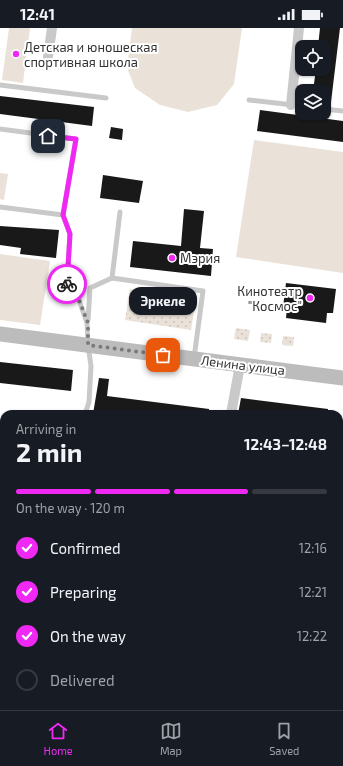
<!DOCTYPE html>
<meta charset="utf-8">
<style>
:root{--surface:#171b24;--page:#20242c;--text:#f1f3f6;--muted:#9ea1a6;--line:#363941;--accent:#ef29f3}
body{margin:0;font-family:"Exo 2",sans-serif;background:var(--page);color:var(--text);height:100vh;display:flex;flex-direction:column;font-size:15px;white-space:nowrap}
*{box-sizing:border-box;margin:0}
p{font-size:13px;color:var(--muted)}
.icon{flex:none;width:22px;height:22px;fill:none;stroke:currentColor;stroke-width:2;stroke-linecap:round;stroke-linejoin:round}
.map{position:relative;flex:1;overflow:hidden}
.drawer{position:absolute;left:0px;top:382px;width:343px;height:300px;display:flex;flex-direction:column;background:var(--surface);border-radius:12px 12px 0 0;box-shadow:0 1px 3px #0004}
.drawer>*{flex:none}
.tools{position:absolute;left:295px;top:12px;display:grid;gap:8px}
.tools a{display:grid;place-items:center;width:36px;height:36px;border-radius:8px;background:var(--surface);box-shadow:0 1px 3px #0004;font-size:20px}
.pin{position:absolute;display:grid;place-items:center;width:34px;height:34px;color:#fff;margin:-17px;border-radius:8px;box-shadow:0 2px 6px #0006}
.courier{position:absolute;display:grid;place-items:center;width:40px;height:40px;margin:-20px;border:3px solid #ef29f3;border-radius:50%;background:#fff;color:#222;box-shadow:0 1px 5px #0007}
.bubble{position:absolute;height:28px;border-radius:12px;background:var(--surface);box-shadow:0 1px 3px #0004;font-size:13px;font-weight:700;line-height:28px;text-align:center}
.head em{font-style:normal;font-weight:700}
.head div{display:flex;flex-direction:column-reverse}
.head{display:flex;align-items:center;justify-content:space-between;height:68px;padding:0 16px}
h1{font-size:26px;font-weight:700;line-height:30px}
.bar{display:grid;grid-template-columns:repeat(4,1fr);gap:6px 4px;align-content:center;height:48px;padding:0 16px}
.bar i{height:5px;border-radius:3px;background:var(--line)}
.bar .current{background:var(--accent)}
.bar p{grid-column:span 4}
ol{padding:0 16px;list-style:none}
li{display:flex;align-items:center;gap:12px;height:44px}
li p{margin-inline-start:auto}
li .icon{padding:4px;border-radius:50%;background:var(--accent);color:#fff;stroke-width:4}
li:last-child{color:var(--muted)}
li i{width:22px;height:22px;border:2px solid var(--line);border-radius:50%}
.status{display:flex;justify-content:space-between;align-items:center;height:28px;padding:0 20px;background:var(--surface);direction:ltr}
.status svg{height:11px;fill:currentColor}
.tabs{display:flex;justify-content:space-around;align-items:center;height:56px;border-top:1px solid var(--line);background:var(--surface);font-size:11px;color:var(--muted)}
.tabs a{display:grid;justify-items:center;gap:2px}
.tabs .current{color:var(--accent)}
.map>svg:first-child{display:block}
.grass{fill:url(#grass-dots)}
.green{fill:#eae2d9}
.building{fill:#191919}
.lines{fill:none;stroke-linecap:round;stroke-linejoin:round}
.service{stroke:#c9c9c9;stroke-width:5}
.minor{stroke:#c9c9c9;stroke-width:10}
.secondary{stroke:#bcbcbc;stroke-width:15}
.done{stroke:#7a7a7a;stroke-width:4;stroke-dasharray:0 7.2}
.route{stroke:#ef29f3;stroke-width:5}
.poi-dot{fill:#ef29f3;stroke:#fff;stroke-width:1.5}
.labels{text-anchor:middle;dominant-baseline:central;stroke-width:4;stroke-linejoin:round;paint-order:stroke}
.poi-label{font-size:13px;fill:#323232;stroke:#fff;text-anchor:start}
.street-label{font-size:13px;fill:#323232;stroke:#fff}
</style>
<div class="status"><b>12:41</b><svg viewBox="0 0 49 12"><path d="M0 12V9h3v3zM5 12V6h3v6zM10 12V3h3v9zM15 12V0h3v12zM26 1h20v11H26zM47 4h2v5h-2z"/></svg></div>
<div class="map">
<svg width="343" height="682" viewBox="0 0 343 682">
<defs>
<pattern id="grass-dots" width="8" height="8" patternUnits="userSpaceOnUse"><rect width="8" height="8" fill="#eae2d9"/><path d="M2 2h.1M6 6h.1" fill="none" stroke="#c9c2bb" stroke-width="1.8" stroke-linecap="round"/></pattern>
</defs>
<rect width="100%" height="100%" fill="#fff"/>
<g class="grass">
<polygon points="130,261 196,270 191,302 125,292"/>
<polygon points="236,300 250,302 248,313 234,311"/>
<polygon points="261,305 272,306 271,315 260,314"/>
<polygon points="283,308 294,309 293,318 282,317"/>
</g>
<g class="green">
<polygon points="9,0 30,0 23,55 2,52"/>
<polygon points="132,0 242,0 234,56 217,77 188,84 160,77 135,60 127,40"/>
<polygon points="254,112 343,124 343,245 236,229"/>
<polygon points="0,145 8,146 4,172 0,171"/>
<polygon points="0,226 50,233 40,297 0,292"/>
<polygon points="339,469 343,470 343,521 339,524"/>
<polygon points="339,548 343,549 343,596 339,596"/>
</g>
<g class="building">
<polygon points="320,0 340,0 331,74 324,73 324,63 313,63 316,41 324,41 324,19 318,19"/>
<polygon points="0,68 94,79 92,98 0,86"/>
<polygon points="260,82 343,93 343,114 257,103"/>
<polygon points="111,99 123,101 122,112 109,110"/>
<polygon points="103,147 143,153 139,175 100,170"/>
<polygon points="184,181 204,183 200,220 213,221 211,248 130,239 133,213 181,218"/>
<polygon points="0,198 59,202 56,230 20,226 21,220 0,217"/>
<polygon points="286,255 336,261 333,285 327,285 326,295 286,290 287,280 283,279"/>
<polygon points="0,334 73,342 71,363 0,355"/>
<polygon points="99,350 109,351 107,368 209,381 209,386 93,386"/>
<polygon points="241,370 328,381 328,386 238,386"/>
</g>
<g class="lines">
<g class="service">
<polyline points="0,57 106,70"/>
<polyline points="249,72 302,78"/>
<polyline points="324,81 343,83"/>
<polyline points="0,101 76,111 63,187 70,206 67,256 79,272 87,295 88,317 91,338 89,374 85,386"/>
<polyline points="0,179 63,187"/>
<polyline points="112,250 203,263 194,330"/>
<polyline points="88,292 90,260 112,250 120,184"/>
<polyline points="0,409 4,409"/>
<polyline points="341,441 343,420"/>
<polyline points="168,682 169,678"/>
<polyline points="301,682 301,678"/>
</g>
<g class="minor">
<polyline points="47,36 52,0"/>
<polyline points="291,77 299,0"/>
<polyline points="231,386 240,337"/>
<polyline points="0,529 4,529"/>
<polyline points="0,621 4,622"/>
<polyline points="339,666 343,665"/>
<polyline points="51,678 54,682"/>
<polyline points="222,682 223,678"/>
</g>
<polyline class="secondary" points="0,306 343,350"/>
</g>
<g class="lines">
<polyline class="done" points="67,256 79,272 88,295 88,317 163,327"/>
<polyline class="route" points="48,108 76,111 63,187 70,206 67,256"/>
</g>
<g class="poi-dot">
<circle cx="16" cy="26" r="4"/>
<circle cx="172" cy="230" r="4"/>
<circle cx="310" cy="270" r="4"/>
</g>
<g class="labels">
<g class="poi-label">
<text x="24" y="19">Детская и юношеская<tspan x="24" dy="15">спортивная школа</tspan></text>
<text x="180" y="230">Мэрия</text>
<text x="302" y="263" text-anchor="end">Кинотеатр<tspan x="302" dy="15">"Космос"</tspan></text>
</g>
<g class="street-label">
<text transform="translate(243 337) rotate(7)">Ленина улица</text>
</g>
</g>
</svg>
<div class="tools">
<a><svg class="icon" aria-label="locate" viewBox="0 0 24 24"><circle cx="12" cy="12" r="6"/><path d="M12 2v4M12 18v4M2 12h4M18 12h4"/></svg></a>
<a><svg class="icon" aria-label="layers" viewBox="0 0 24 24"><path d="M12 4l9 5-9 5-9-5zM3 14l9 5 9-5"/></svg></a>
</div>
<div class="pin" style="left:163px;top:327px;background:#ea580c"><svg class="icon" aria-label="bag" viewBox="0 0 24 24"><path d="M5 8h14l-1 12H6zM9 8a3 3 0 0 1 6 0"/></svg></div>
<div class="pin" style="left:48px;top:108px;background:#1f2937"><svg class="icon" aria-label="home" viewBox="0 0 24 24"><path d="M3 11l9-7 9 7M6 9v11h12V9"/></svg></div>
<div class="courier" style="left:67px;top:256px"><svg class="icon" aria-label="bike" viewBox="0 0 24 24"><circle cx="6" cy="16" r="4"/><circle cx="18" cy="16" r="4"/><path d="M6 16l4-8h5l3 8M10 8l3 8H6M13 5h3"/></svg></div>
<div class="bubble" style="left:129px;top:259px;width:68px">Эркеле</div>
<section class="drawer">
<div class="head"><div><h1>2 min</h1><p>Arriving in</p></div><em>12:43–12:48</em></div>
<div class="bar"><i class="current"></i><i class="current"></i><i class="current"></i><i></i><p>On the way · 120 m</p></div>
<ol>
<li><svg class="icon" aria-label="check" viewBox="0 0 24 24"><path d="M5 12l5 5 9-10"/></svg>Confirmed<p>12:16</p></li>
<li><svg class="icon" aria-label="check" viewBox="0 0 24 24"><path d="M5 12l5 5 9-10"/></svg>Preparing<p>12:21</p></li>
<li><svg class="icon" aria-label="check" viewBox="0 0 24 24"><path d="M5 12l5 5 9-10"/></svg>On the way<p>12:22</p></li>
<li><i></i>Delivered</li>
</ol>
</section>
</div>
<nav class="tabs">
<a class="current"><svg class="icon" aria-label="home" viewBox="0 0 24 24"><path d="M3 11l9-7 9 7M6 9v11h12V9"/></svg>Home</a>
<a><svg class="icon" aria-label="map" viewBox="0 0 24 24"><path d="M3 6l6-2 6 2 6-2v14l-6 2-6-2-6 2zM9 4v14M15 6v14"/></svg>Map</a>
<a><svg class="icon" aria-label="saved" viewBox="0 0 24 24"><path d="M7 4h10v16l-5-4-5 4z"/></svg>Saved</a>
</nav>
